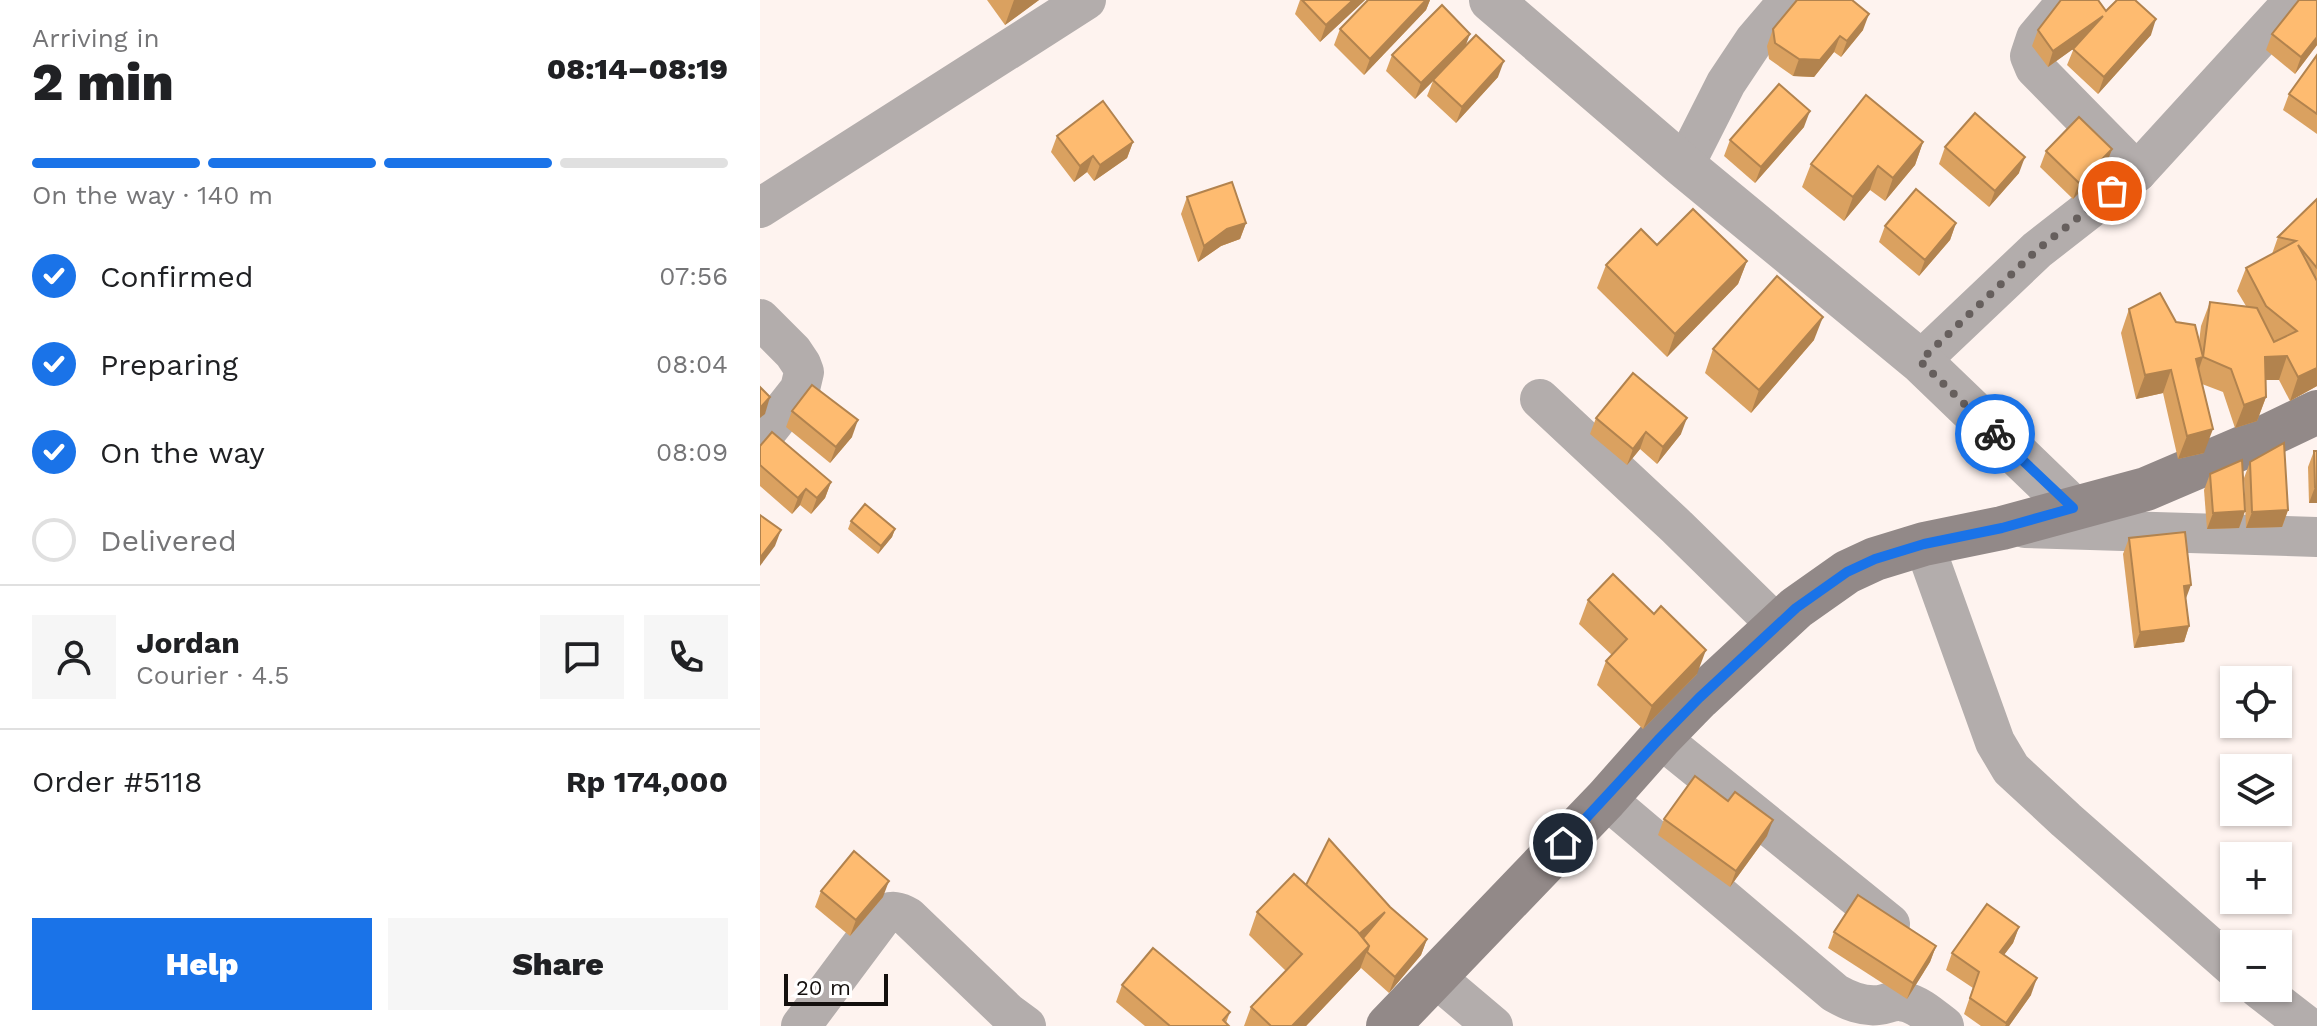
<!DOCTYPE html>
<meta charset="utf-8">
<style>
:root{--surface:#fff;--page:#f6f6f6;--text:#202124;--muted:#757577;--line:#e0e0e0;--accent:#1a73e8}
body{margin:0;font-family:"Work Sans",sans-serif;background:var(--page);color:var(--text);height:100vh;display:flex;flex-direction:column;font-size:30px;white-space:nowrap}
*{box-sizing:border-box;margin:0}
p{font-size:26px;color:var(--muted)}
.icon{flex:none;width:44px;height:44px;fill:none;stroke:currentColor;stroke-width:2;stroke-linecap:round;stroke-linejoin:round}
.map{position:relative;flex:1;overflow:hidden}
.drawer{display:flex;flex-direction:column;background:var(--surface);width:760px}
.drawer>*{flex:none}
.controls{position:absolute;left:1460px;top:666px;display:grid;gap:16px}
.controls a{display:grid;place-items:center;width:72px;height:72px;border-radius:0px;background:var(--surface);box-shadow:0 2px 6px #0004;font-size:40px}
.scale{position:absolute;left:24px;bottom:20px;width:104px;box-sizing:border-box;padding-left:8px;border:4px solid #14100e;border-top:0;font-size:22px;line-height:28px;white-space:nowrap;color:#14100e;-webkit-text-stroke:6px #fff;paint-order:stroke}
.pin{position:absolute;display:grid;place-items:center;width:68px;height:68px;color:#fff;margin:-34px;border:4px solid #fff;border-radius:50%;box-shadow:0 2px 8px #0007}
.courier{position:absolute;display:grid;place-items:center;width:80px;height:80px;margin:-40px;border:6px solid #1a73e8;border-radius:50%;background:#fff;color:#222;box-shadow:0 2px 10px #0007}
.summary em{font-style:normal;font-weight:800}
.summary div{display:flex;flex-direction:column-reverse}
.summary{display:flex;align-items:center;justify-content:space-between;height:136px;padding:0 32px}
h1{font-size:52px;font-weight:800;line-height:60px}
.bar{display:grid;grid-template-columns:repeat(4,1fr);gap:12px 8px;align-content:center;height:96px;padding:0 32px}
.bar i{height:10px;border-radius:6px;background:var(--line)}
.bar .on{background:var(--accent)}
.bar p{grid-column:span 4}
.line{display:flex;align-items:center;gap:20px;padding:0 32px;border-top:2px solid var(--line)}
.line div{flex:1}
.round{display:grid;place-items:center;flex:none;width:84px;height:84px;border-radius:0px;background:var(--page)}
ol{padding:0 32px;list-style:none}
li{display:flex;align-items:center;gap:24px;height:88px}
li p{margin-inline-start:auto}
li .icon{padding:8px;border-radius:50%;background:var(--accent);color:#fff;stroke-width:4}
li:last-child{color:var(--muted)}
li i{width:44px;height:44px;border:4px solid var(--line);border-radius:50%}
.button{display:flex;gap:16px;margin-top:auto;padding:16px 32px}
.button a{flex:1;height:92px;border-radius:0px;background:var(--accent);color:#fff;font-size:32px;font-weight:800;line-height:92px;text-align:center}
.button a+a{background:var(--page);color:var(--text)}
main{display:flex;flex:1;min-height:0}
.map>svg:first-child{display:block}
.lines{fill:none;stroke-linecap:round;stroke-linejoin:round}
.minor{stroke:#b3adac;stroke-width:40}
.tertiary{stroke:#b3adac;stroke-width:44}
.secondary{stroke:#928988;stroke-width:44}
.wall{fill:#daa160}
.shaded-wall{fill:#b2834e}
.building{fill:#febb70;stroke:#b2834e;stroke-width:2}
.done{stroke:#665f5d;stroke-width:8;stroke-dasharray:0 14.4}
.route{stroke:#1a73e8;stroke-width:10}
</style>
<main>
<section class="drawer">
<div class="summary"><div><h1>2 min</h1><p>Arriving in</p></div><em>08:14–08:19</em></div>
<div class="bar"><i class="on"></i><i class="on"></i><i class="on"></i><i></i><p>On the way · 140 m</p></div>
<ol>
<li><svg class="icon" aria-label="check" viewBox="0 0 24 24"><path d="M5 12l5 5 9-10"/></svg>Confirmed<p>07:56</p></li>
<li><svg class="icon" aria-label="check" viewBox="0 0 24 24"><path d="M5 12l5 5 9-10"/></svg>Preparing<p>08:04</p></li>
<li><svg class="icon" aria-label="check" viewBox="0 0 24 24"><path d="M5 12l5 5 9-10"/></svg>On the way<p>08:09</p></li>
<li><i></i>Delivered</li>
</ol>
<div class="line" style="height:144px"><a class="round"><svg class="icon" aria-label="person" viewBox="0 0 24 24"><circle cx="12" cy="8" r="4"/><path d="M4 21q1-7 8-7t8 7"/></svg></a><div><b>Jordan</b><p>Courier · 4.5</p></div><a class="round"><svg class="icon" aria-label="chat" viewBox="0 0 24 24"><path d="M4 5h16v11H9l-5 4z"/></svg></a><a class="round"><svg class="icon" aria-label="phone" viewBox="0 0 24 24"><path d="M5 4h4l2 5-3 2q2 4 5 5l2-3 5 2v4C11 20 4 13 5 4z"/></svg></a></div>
<div class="line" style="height:104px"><div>Order #5118</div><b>Rp 174,000</b></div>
<div class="button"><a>Help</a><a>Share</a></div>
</section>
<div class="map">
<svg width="1557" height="1026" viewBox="0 0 1557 1026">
<rect width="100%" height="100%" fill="#fef3ef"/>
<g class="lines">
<g class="minor">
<polyline points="1308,0 1276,38 1270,56 1275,68 1377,172"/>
<polyline points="924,166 966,83 994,41 1029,0"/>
<polyline points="0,208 326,0"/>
<polyline points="0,319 33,352 41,364 44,372 40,389 0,440"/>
<polyline points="1160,361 1277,250 1377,172 1527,8"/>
<polyline points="780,399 917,527 1017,625"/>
<polyline points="1265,528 1557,537"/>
<polyline points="1164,544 1235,742 1251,769 1306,820 1474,968"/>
<polyline points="900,738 1130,924"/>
<path d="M846 799 1075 993C1089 1001 1103 1007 1119 1005 1128 1004 1135 999 1145 1002 1159 1005 1172 1017 1184 1026"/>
<polyline points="675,977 733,1026"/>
<polyline points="1498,988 1547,1026"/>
<path d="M41 1026 123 916C131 909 140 912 148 917L247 1012 266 1026"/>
</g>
<polyline class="tertiary" points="731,0 924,166 1160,361 1313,508"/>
<polyline class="secondary" points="628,1026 846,799 900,738 939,698 1036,608 1087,572 1115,559 1164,544 1242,528 1386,489 1482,448 1557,412"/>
</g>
<g class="wall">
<polygon points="227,0 279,0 245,25"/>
<polygon points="540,0 605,0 560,42 535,14"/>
<polygon points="608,0 670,0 666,10 604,75 574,45 580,29"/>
<polygon points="1013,29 1103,30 1081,57 1074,52 1054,77 1033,76 1009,59 1007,46"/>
<polygon points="1278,30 1391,35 1338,94 1307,65 1314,48 1288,67 1272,46"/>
<polygon points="1512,34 1557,45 1535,74 1506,50"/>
<polygon points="705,46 738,77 696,123 667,96 673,81 655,99 626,71 632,55"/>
<polygon points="1557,55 1557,134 1523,110 1529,94"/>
<polygon points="1044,127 995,183 964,156 970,140"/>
<polygon points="297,136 373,142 367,158 334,181 327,172 314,182 291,152"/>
<polygon points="1163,142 1155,165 1125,201 1110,190 1084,221 1042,187 1051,164"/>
<polygon points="1185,147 1259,173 1229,207 1179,164"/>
<polygon points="1352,149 1346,165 1313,199 1280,167 1286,151"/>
<polygon points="427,197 486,223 480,239 461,246 438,262 421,214"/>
<polygon points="1557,199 1557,386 1530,401 1519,380 1505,380 1506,397 1497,421 1475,428 1463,392 1442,384 1444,453 1418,459 1403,393 1376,399 1361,333 1369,309 1416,322 1439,342 1441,326 1450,302 1486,306 1477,291 1486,268 1512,254 1518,237"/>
<polygon points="1196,223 1190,240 1159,276 1119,242 1125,226"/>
<polygon points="897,245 987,261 978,284 907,357 837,288 846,265"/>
<polygon points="1054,340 991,413 945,373 953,349"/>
<polygon points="32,411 92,437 70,463 26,427"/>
<polygon points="836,418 921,434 897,464 880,449 867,465 830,434"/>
<polygon points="0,446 71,482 65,498 51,514 40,505 32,514 0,486"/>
<polygon points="1554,451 1557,503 1549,503 1548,467"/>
<polygon points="1490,462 1528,510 1522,527 1486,528 1484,478"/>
<polygon points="1450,474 1485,511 1479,528 1447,529 1444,490"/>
<polygon points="91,521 135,529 132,537 118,554 88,529"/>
<polygon points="1369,538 1426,599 1429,626 1424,642 1374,648 1363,554"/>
<polygon points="828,600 937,674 883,729 837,685 846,661 852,655 819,624"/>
<polygon points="904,819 1007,836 970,887 898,835"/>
<polygon points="546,886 630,907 667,939 661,955 629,993 601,968 546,1026 484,1026 491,1007 526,971 489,935 497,912"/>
<polygon points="61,891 123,897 90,936 55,907"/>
<polygon points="1259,927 1253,943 1244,955 1271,995 1249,1026 1221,1026 1204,1014 1213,988 1186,970 1192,953"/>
<polygon points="1074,932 1176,946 1170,962 1147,999 1068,948"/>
<polygon points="362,985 470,1012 466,1023 469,1026 385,1026 356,1002"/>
</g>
<g class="shaded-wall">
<polygon points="254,0 279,0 245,25"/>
<polygon points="593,0 605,0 560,42 566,25"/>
<polygon points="666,0 670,0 666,10 604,75 610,59"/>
<polygon points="1109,14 1103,30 1081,57 1087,41"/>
<polygon points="1343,16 1337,32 1288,67 1293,51"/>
<polygon points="1396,19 1391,35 1338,94 1344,77"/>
<polygon points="710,34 704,50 655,99 661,83"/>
<polygon points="1080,36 1074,52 1054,77 1033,76 1039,59"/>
<polygon points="1557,37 1557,45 1535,74 1541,57"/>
<polygon points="744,61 738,77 696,123 702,107"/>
<polygon points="1050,111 1044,127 995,183 1001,167"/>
<polygon points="373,142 367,158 334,181 340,165"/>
<polygon points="1163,142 1155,165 1125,201 1133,178"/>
<polygon points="1352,149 1346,165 1313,199 1319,183"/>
<polygon points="333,156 327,172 314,182 320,166"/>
<polygon points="1265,157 1259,173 1229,207 1235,191"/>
<polygon points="1118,166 1110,190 1084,221 1093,197"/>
<polygon points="486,223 480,239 461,246 438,262 444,246 467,229"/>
<polygon points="1196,223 1190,240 1159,276 1165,260"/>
<polygon points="987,261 978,284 907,357 915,334"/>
<polygon points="1063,317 1054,340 991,413 999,390"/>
<polygon points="1527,356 1519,380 1497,380 1505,357"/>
<polygon points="1443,357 1435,381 1436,359"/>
<polygon points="1557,368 1557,386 1530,401 1538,377"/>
<polygon points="1411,370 1403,393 1376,399 1385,375"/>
<polygon points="10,397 5,414 0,418 0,408"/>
<polygon points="1506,397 1497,421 1475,428 1484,405"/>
<polygon points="927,418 921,434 897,464 903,447"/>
<polygon points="98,420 92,437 70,463 76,447"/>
<polygon points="1453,429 1444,453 1418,459 1427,436"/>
<polygon points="886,432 880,449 867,465 873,449"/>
<polygon points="71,482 65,498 51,514 57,498"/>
<polygon points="1555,487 1557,487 1557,503 1549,503"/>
<polygon points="46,489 40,505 32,514 38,498"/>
<polygon points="1528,510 1522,527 1486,528 1492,512"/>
<polygon points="1485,511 1479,528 1447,529 1453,513"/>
<polygon points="135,529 132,537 118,554 121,546"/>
<polygon points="21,530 15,546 0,566 0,558"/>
<polygon points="1431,585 1425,601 1424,586"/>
<polygon points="1429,626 1424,642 1374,648 1380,632"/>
<polygon points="946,650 937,674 883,729 892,706"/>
<polygon points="1013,820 1007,836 970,887 976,871"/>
<polygon points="129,881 123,897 90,936 96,920"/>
<polygon points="625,912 599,945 594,938"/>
<polygon points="1259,927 1253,943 1234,968 1240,952"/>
<polygon points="667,939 661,955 629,993 635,977"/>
<polygon points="609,946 600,969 546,1026 532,1026"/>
<polygon points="1176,946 1170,962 1147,999 1153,983"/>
<polygon points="1277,978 1271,995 1249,1026 1245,1026"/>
</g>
<g class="building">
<polygon points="542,0 593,0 566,25"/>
<polygon points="608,0 666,0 610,59 580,29"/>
<polygon points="1037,0 1092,0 1109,14 1087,41 1080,36 1060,60 1039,59 1015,43 1013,29"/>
<polygon points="1301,0 1338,0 1346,11 1357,0 1375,0 1396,19 1344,77 1313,49 1343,16 1293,51 1278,30"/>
<polygon points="1539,0 1557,0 1557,37 1541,57 1512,34"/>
<polygon points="682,5 710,34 661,83 632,55"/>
<polygon points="716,35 744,61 702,107 673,80"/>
<polygon points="1557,55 1557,114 1529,94"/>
<polygon points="1019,84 1050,111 1001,167 970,140"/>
<polygon points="1106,95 1163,142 1133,178 1118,166 1093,197 1051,164"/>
<polygon points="343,101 373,142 340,165 333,156 320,166 297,136"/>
<polygon points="1215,113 1265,157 1235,191 1185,147"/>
<polygon points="1319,117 1352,149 1319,183 1286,151"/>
<polygon points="472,182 486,223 467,229 444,246 427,197"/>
<polygon points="1156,189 1196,223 1165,260 1125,226"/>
<polygon points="1557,199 1557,268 1538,245 1557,281 1557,368 1538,377 1527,356 1505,357 1506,397 1484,405 1471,369 1443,357 1450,302 1497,308 1514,342 1537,331 1506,306 1486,268 1536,241 1518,237"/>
<polygon points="933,209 987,261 915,334 846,265 881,229 897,245"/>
<polygon points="1017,276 1063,317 999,390 953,349"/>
<polygon points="1400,293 1416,322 1435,325 1443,357 1436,359 1453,429 1427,436 1411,370 1385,375 1369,309"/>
<polygon points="873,373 927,418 903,447 886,432 873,449 836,418"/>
<polygon points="52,385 98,420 76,447 32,411"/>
<polygon points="0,387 10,397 0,408"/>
<polygon points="12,432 71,482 57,498 46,489 38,498 0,465 0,446"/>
<polygon points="1524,443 1528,510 1492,512 1490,462"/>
<polygon points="1554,451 1557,451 1557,487 1555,487"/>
<polygon points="1482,460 1485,511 1453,513 1450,474"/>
<polygon points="105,504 135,529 121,546 91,521"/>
<polygon points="0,515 21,530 0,558"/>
<polygon points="1425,532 1431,585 1424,586 1429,626 1380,632 1369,538"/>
<polygon points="853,574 894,614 901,606 946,650 892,706 846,661 867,639 828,600"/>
<polygon points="935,776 968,801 975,792 1013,820 976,871 904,819"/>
<polygon points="569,839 630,907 667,939 635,977 607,952 609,946 603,938 625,912 599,934 546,885"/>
<polygon points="94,851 129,881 96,920 61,891"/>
<polygon points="534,874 597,931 609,946 532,1026 511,1026 491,1007 542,954 497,912"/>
<polygon points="1098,895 1176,946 1153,983 1074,932"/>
<polygon points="1227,904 1259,927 1240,952 1277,978 1246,1023 1210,998 1219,972 1192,953"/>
<polygon points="393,948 470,1012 463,1020 469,1026 410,1026 362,985"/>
</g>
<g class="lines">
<polyline class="done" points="1235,434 1160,361 1277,250 1352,191"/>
<polyline class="route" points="803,843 900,738 939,698 1036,608 1087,572 1115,559 1164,544 1242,528 1313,508 1235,434"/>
</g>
</svg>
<div class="controls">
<a><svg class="icon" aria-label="locate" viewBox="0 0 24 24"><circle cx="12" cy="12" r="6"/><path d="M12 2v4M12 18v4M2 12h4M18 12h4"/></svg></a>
<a><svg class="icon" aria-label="layers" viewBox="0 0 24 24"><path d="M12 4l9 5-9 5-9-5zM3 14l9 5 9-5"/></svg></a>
<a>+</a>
<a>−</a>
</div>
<div class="scale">20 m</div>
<div class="pin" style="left:1352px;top:191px;background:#ea580c"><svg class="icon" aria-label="bag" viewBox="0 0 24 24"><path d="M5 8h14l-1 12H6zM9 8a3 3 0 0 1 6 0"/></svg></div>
<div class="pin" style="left:803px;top:843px;background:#1f2937"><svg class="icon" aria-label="home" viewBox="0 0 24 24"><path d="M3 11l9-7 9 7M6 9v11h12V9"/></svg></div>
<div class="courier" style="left:1235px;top:434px"><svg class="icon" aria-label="bike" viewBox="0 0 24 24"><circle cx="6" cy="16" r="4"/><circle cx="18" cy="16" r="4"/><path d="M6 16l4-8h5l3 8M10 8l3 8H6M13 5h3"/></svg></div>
</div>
</main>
